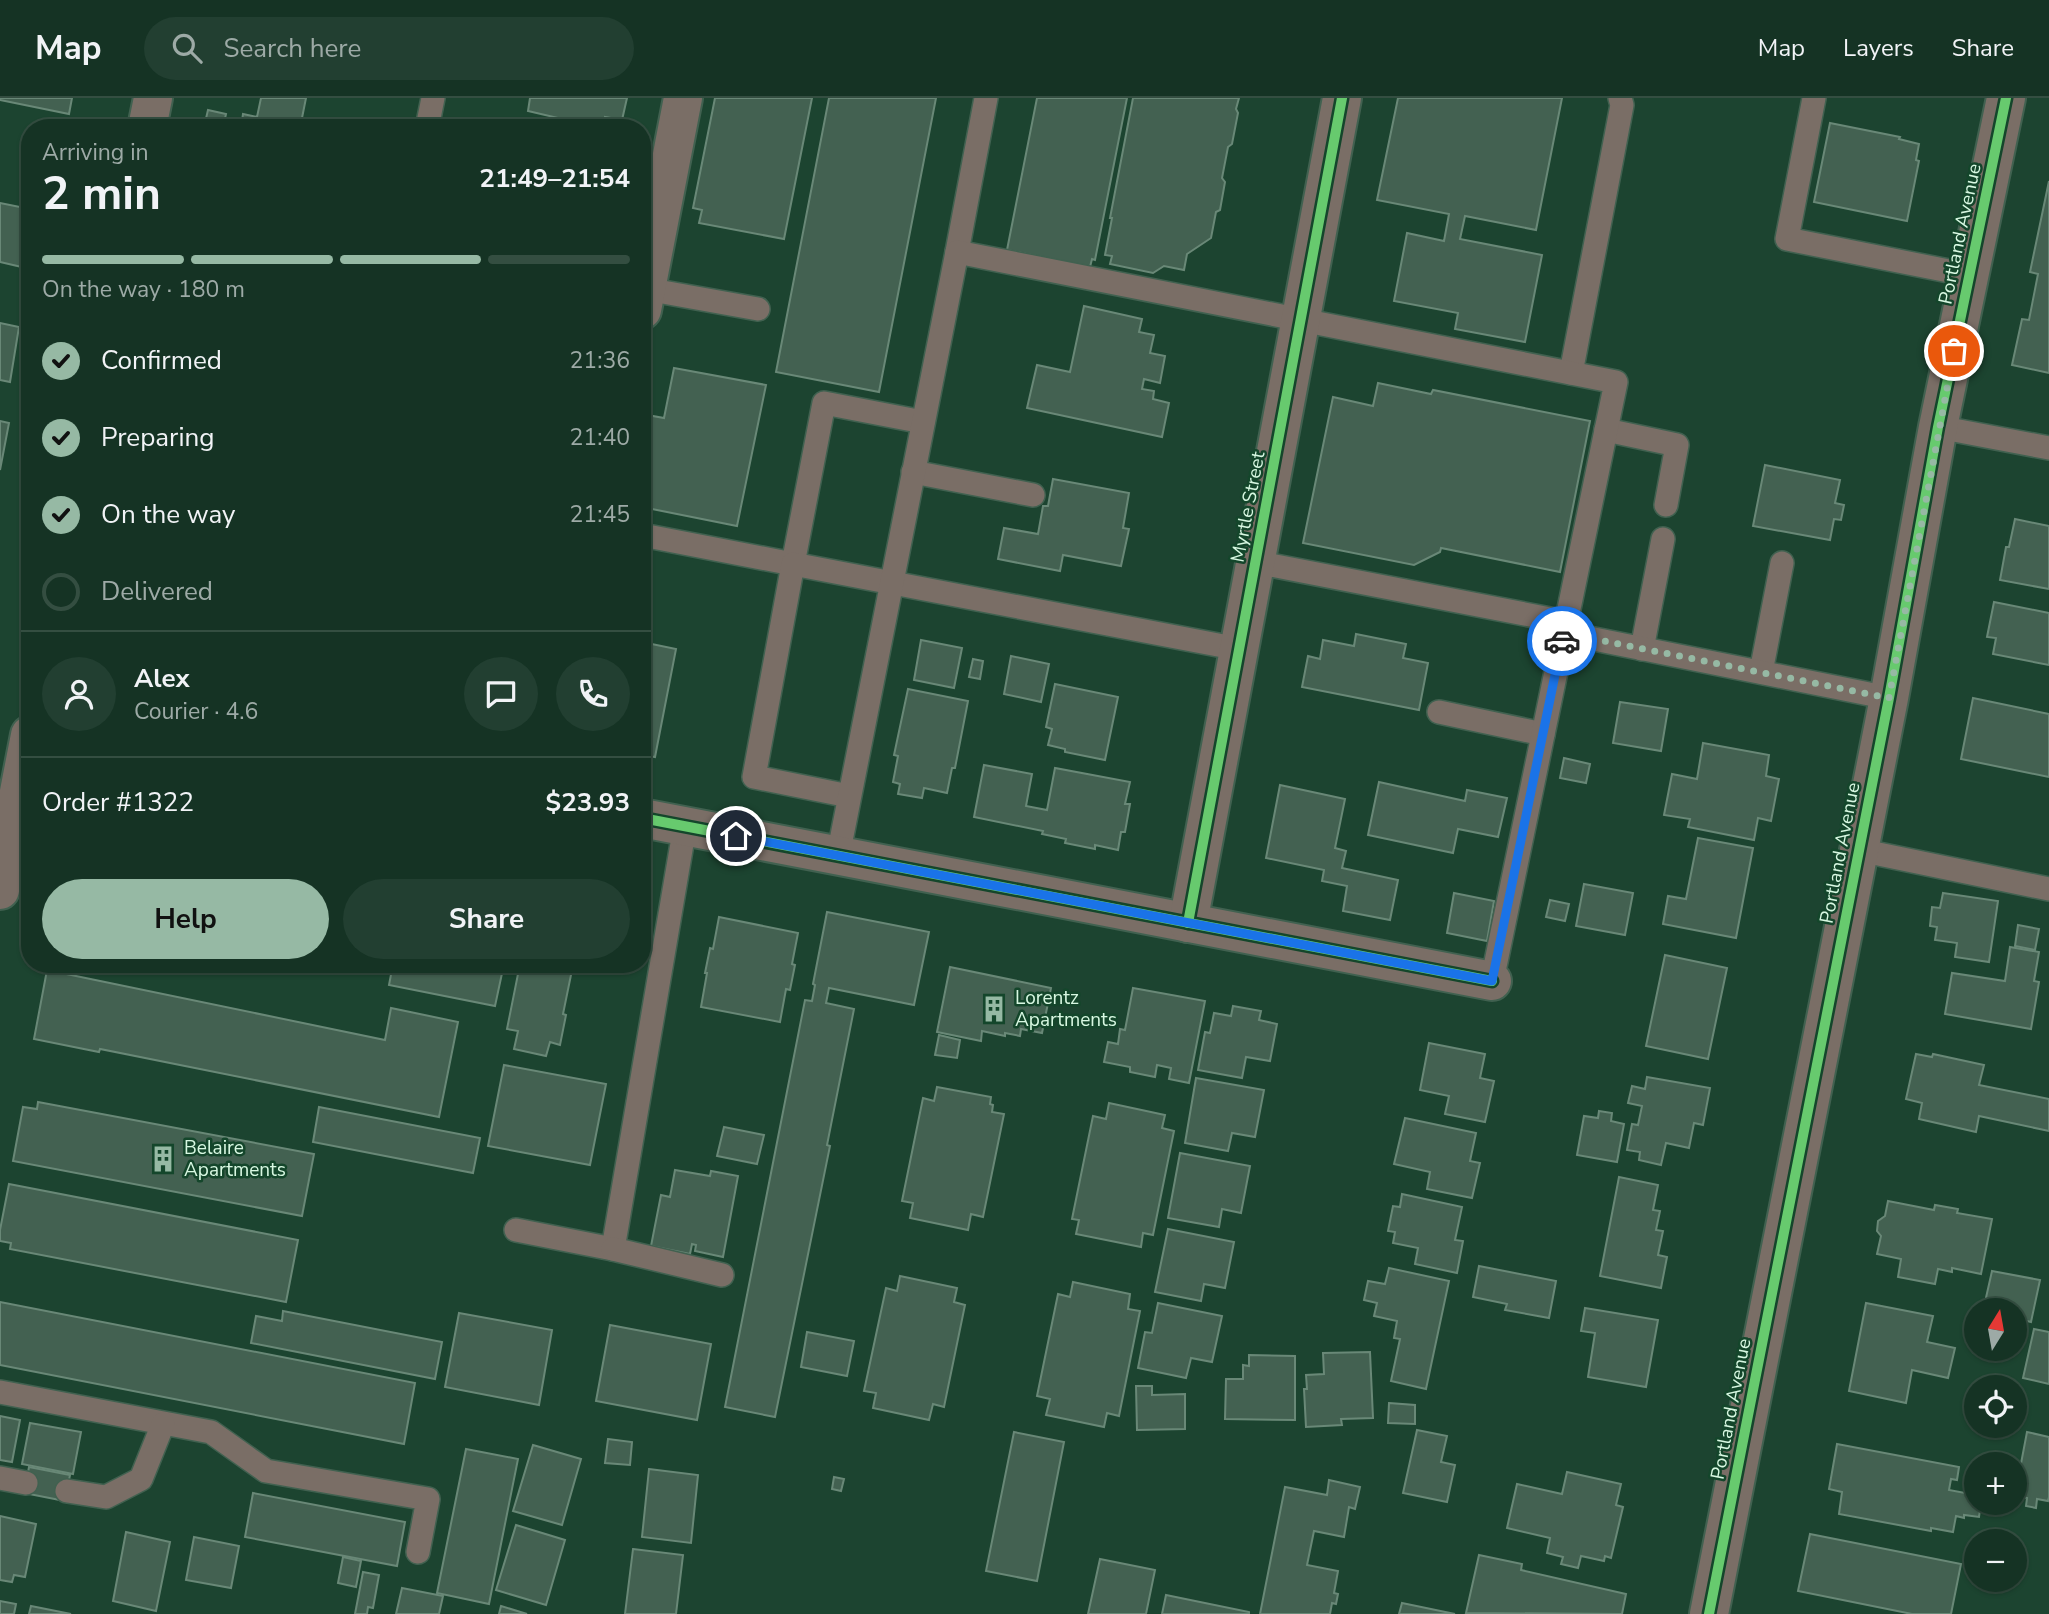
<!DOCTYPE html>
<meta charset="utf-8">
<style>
:root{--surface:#153324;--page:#223f31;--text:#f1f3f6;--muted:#9daaa6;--line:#344e41;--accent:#96b9a4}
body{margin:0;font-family:"Nunito Sans",sans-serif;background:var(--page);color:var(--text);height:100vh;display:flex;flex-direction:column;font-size:26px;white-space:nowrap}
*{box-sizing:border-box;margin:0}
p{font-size:23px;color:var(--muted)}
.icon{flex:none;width:38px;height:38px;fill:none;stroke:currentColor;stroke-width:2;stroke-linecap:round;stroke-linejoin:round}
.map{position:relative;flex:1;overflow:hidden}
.details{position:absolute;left:21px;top:21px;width:630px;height:854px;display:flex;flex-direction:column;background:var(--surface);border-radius:28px;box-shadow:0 2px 5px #0004,0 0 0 2px var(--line)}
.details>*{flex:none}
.needle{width:46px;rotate:11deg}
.controls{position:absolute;left:1964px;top:1200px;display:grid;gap:14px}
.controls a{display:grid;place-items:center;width:63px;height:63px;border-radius:50%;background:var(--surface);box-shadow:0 2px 5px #0004,0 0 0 2px var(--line);font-size:35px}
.pin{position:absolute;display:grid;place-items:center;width:60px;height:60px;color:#fff;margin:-30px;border:4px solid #fff;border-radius:50%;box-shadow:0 2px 7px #0007}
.courier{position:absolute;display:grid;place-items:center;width:70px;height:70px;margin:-35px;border:5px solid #1a73e8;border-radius:50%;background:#fff;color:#222;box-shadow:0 2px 9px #0007}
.head em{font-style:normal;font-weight:700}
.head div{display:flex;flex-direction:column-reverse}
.head{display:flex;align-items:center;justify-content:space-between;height:119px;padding:0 21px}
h1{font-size:46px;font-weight:700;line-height:52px}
.bar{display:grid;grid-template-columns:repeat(4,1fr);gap:10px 7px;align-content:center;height:84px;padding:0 21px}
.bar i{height:9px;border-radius:5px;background:var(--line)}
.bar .selected{background:var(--accent)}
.bar p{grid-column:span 4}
.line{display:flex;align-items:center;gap:18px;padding:0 21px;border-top:2px solid var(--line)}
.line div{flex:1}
.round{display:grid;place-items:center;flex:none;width:74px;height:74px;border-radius:37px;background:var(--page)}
ol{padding:0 21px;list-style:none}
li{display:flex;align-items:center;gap:21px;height:77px}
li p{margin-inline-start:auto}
li .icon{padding:7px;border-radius:50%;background:var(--accent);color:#111;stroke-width:4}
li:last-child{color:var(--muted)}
li i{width:38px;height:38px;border:4px solid var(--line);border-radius:50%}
.action{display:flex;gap:14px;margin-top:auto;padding:14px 21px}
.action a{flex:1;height:80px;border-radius:42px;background:var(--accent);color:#111;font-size:28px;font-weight:700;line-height:80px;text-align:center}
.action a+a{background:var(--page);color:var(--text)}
header{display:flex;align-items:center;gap:42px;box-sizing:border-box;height:98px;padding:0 35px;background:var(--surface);border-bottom:2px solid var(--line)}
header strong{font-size:33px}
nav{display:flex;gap:38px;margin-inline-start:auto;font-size:24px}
.search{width:490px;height:63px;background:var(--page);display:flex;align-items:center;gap:18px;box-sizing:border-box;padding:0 24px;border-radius:38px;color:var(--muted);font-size:26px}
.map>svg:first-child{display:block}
.building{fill:#436151;stroke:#698877;stroke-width:2}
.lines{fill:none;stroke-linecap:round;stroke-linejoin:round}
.service-casing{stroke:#416150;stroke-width:26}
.minor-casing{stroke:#416150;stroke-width:42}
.service{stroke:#7a6e66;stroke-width:23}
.minor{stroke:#7a6e66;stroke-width:38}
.cycleway-casing{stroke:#14462b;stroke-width:15}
.cycleway{stroke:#67ca6e;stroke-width:10}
.done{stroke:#96b9a4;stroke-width:7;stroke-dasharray:0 12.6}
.route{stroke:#1a73e8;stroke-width:9}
.labels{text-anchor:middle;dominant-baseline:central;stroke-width:5;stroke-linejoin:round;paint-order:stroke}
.street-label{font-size:19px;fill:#d8f8e2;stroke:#14462b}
.poi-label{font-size:19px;fill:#d8f8e2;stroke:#14462b;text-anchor:start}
</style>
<header>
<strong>Map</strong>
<div class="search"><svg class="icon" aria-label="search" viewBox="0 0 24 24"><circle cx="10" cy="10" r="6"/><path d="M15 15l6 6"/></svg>Search here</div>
<nav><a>Map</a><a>Layers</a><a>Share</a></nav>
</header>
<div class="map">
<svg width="2049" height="1516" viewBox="0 0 2049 1516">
<rect width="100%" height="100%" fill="#1c4430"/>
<g class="building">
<polygon points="0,0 72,0 69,16 0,2"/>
<polygon points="261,0 306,0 300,30 241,30 243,16 257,19"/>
<polygon points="530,0 627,0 622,22 605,19 603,30 557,29 558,20 528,13"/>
<polygon points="715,0 812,0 784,141 699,125 702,112 693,110"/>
<polygon points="829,0 936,0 879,294 776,274"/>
<polygon points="1037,0 1127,0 1095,162 1092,161 1090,169 1007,152"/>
<polygon points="1133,0 1239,0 1236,11 1238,15 1232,46 1228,49 1222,80 1225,84 1220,112 1216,114 1211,140 1187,156 1184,172 1164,168 1153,175 1110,166 1112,158 1105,157 1112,120 1110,120"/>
<polygon points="1398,0 1562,0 1536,132 1465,118 1460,141 1542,157 1525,244 1455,231 1458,215 1394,203 1407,135 1444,143 1449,116 1377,102"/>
<polygon points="208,12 226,16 223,30 204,29"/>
<polygon points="1830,25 1900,39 1899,41 1919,46 1916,62 1919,63 1907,123 1814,104"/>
<polygon points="2049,83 2049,275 2012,267 2022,221 2029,222 2038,176 2030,174"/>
<polygon points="0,105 30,111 30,153 26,170 0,164"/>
<polygon points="1084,208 1142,221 1139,234 1154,237 1150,255 1165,258 1160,285 1144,281 1142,291 1154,293 1153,301 1169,305 1162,339 1027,310 1037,267 1070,274"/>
<polygon points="0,225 19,229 10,284 0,282"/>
<polygon points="674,270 766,287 737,428 642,409 642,316 664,320"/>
<polygon points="1378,285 1431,296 1433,292 1590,323 1560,474 1441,450 1440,454 1414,467 1303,445 1333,299 1373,308"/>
<polygon points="0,323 9,325 0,372"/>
<polygon points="1765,367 1840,382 1835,405 1844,407 1841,422 1834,421 1830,442 1753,428"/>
<polygon points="1053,381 1129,395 1123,430 1129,431 1121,468 1063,457 1060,473 998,461 1004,430 1038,436 1043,408 1048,408"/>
<polygon points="2015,421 2049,428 2049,491 2000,482 2006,449 2009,449"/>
<polygon points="1994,504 2049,515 2049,567 1993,556 1996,540 1987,539"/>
<polygon points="1356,536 1406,546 1403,560 1428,565 1419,612 1302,589 1308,558 1320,561 1323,542 1354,548"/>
<polygon points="921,542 962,550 954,590 914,582"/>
<polygon points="642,544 676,551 655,659 642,657"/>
<polygon points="1011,558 1049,566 1041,604 1004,596"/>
<polygon points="973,561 983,563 980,581 969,579"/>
<polygon points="1055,586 1118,599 1105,662 1065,654 1065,651 1048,647 1052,631 1046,629"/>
<polygon points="908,591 968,603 955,670 952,670 947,695 924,690 922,700 898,696 900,686 893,684 898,658 894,657"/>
<polygon points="1973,600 2049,616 2049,679 1961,661"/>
<polygon points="1620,604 1668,611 1661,653 1613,645"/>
<polygon points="1703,645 1769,657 1766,678 1779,681 1771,723 1758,720 1754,742 1688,729 1690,721 1664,717 1672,676 1697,681"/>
<polygon points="1564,660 1590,666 1586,685 1560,680"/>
<polygon points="984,667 1032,676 1026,708 1047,712 1055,670 1130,684 1125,706 1130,706 1125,734 1121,734 1118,752 1095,747 1095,751 1065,745 1066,741 1042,736 1043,733 974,719"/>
<polygon points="1379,684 1465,703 1467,692 1507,700 1498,739 1458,731 1453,755 1368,737"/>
<polygon points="1280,687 1345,701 1335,750 1346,753 1342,770 1398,782 1390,822 1343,813 1347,788 1322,783 1324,772 1266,760"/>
<polygon points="1698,740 1753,750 1736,840 1663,826 1668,798 1686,801"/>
<polygon points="1584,786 1633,795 1625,837 1576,828"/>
<polygon points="1454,795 1494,803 1487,843 1447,835"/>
<polygon points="1943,795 1998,803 1989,864 1955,859 1957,845 1935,842 1937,829 1930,828 1932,809 1940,810"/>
<polygon points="1550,802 1569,806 1565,823 1546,819"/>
<polygon points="827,814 929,834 914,907 829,890 826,905 854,911 827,1047 830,1048 775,1319 725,1309 805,902 812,903 815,887 813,886"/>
<polygon points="719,819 798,835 792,866 795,867 790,892 786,891 780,924 701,909 707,875 705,875 710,850 713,851"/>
<polygon points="2018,827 2039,831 2035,852 2015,848"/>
<polygon points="2010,849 2039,854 2034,883 2039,884 2031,931 1945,916 1952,875 2005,883"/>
<polygon points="1665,857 1727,870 1708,961 1646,948"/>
<polygon points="207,866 226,866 225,871"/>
<polygon points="393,866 504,866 495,908 389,887"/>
<polygon points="520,866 541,866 572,872 563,916 566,917 560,947 550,944 546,958 514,951 518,933 507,931"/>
<polygon points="950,869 1051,890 1042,935 1021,931 1020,938 1005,935 1005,938 982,933 981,943 937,934"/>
<polygon points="47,872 385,942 391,910 458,924 439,1019 100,951 99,954 34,941"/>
<polygon points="1133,890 1205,903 1189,985 1169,981 1171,970 1157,967 1155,979 1130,974 1130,969 1104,964 1108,944 1118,946 1120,931 1125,932"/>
<polygon points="1233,908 1261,913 1259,922 1277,926 1270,963 1246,959 1242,980 1198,972 1205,934 1210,935 1214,915 1231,918"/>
<polygon points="939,937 960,942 957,960 935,957"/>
<polygon points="1429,945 1485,956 1480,980 1494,983 1485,1024 1445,1016 1449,998 1420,992"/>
<polygon points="1916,956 1932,959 1933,956 1984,967 1979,987 2049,1001 2049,1033 1979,1018 1976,1034 1919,1021 1922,1005 1906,1001"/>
<polygon points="504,967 606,986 590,1067 488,1048"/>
<polygon points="1647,979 1710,990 1703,1027 1694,1025 1689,1050 1666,1045 1661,1067 1639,1062 1640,1054 1627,1052 1632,1026 1638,1027 1642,1008 1628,1005 1632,988 1645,991"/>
<polygon points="1196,980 1264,992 1255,1039 1232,1035 1228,1053 1185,1045"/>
<polygon points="937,989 991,999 990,1006 993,1007 992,1014 1004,1016 983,1119 971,1116 968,1132 910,1120 913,1105 902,1103 923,1000 934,1003"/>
<polygon points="38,1004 314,1056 302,1118 13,1063 23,1009 37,1011"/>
<polygon points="1109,1005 1165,1017 1162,1030 1174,1033 1153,1137 1143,1135 1141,1149 1076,1136 1079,1122 1072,1121 1093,1018 1106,1021"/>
<polygon points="319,1009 480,1040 473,1075 313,1044"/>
<polygon points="1599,1013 1612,1015 1611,1023 1624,1026 1617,1064 1577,1057 1584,1018 1598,1020"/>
<polygon points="1405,1020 1476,1035 1470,1063 1480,1065 1472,1100 1427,1091 1430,1074 1394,1066"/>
<polygon points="724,1029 764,1037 757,1066 717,1058"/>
<polygon points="1180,1055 1250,1068 1241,1115 1222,1111 1219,1129 1168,1120"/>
<polygon points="675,1072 710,1078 711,1073 738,1078 723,1159 695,1153 696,1147 692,1146 690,1156 651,1148 661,1097 670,1099"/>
<polygon points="1619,1079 1658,1087 1653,1112 1660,1113 1656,1132 1663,1133 1658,1157 1667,1159 1661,1190 1600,1178"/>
<polygon points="9,1086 298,1142 286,1204 10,1151 11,1145 0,1143 0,1132"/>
<polygon points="1402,1096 1462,1109 1455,1142 1463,1143 1457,1175 1415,1166 1418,1150 1393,1145 1395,1134 1388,1133 1393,1108 1400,1109"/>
<polygon points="1888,1103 1934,1112 1935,1107 1958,1111 1957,1115 1992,1121 1981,1176 1952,1170 1952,1174 1938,1171 1935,1186 1898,1179 1901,1161 1877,1156 1881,1138 1877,1133 1878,1123 1885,1118"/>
<polygon points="1168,1131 1234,1144 1225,1190 1204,1186 1201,1203 1155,1194"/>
<polygon points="1479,1168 1556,1183 1549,1220 1505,1212 1507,1206 1473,1199"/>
<polygon points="1389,1170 1449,1183 1426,1291 1391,1283 1400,1241 1394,1240 1397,1223 1374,1218 1377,1205 1364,1202 1368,1183 1385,1186"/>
<polygon points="1992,1173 2040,1182 2031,1224 2014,1220 2014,1213 1983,1213"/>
<polygon points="900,1178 957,1190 954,1204 965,1207 944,1309 933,1306 929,1322 873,1310 876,1295 864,1293 886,1190 897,1193"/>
<polygon points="1073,1184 1130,1196 1128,1211 1140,1213 1119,1318 1107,1315 1104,1329 1046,1317 1050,1301 1037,1298 1058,1196 1070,1199"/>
<polygon points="0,1204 415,1285 404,1346 0,1267"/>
<polygon points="1158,1205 1222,1218 1212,1264 1191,1260 1186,1280 1138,1270 1145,1234 1152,1235"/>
<polygon points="1866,1205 1933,1218 1927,1244 1955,1250 1948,1280 1912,1272 1906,1305 1849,1293"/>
<polygon points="1585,1210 1658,1222 1646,1289 1588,1279 1595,1235 1581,1233"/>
<polygon points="283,1213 442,1244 435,1281 251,1245 256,1218 282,1223"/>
<polygon points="459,1215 552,1232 539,1307 445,1289"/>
<polygon points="610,1227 711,1246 697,1322 596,1303"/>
<polygon points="2034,1231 2049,1234 2049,1286 2023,1280"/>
<polygon points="807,1234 854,1243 847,1278 801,1269"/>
<polygon points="1370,1254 1373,1320 1341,1321 1342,1327 1306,1329 1304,1291 1307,1291 1306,1277 1324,1276 1323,1255"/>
<polygon points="1249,1257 1295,1258 1295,1322 1225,1321 1226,1281 1243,1281 1243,1267 1249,1268"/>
<polygon points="1136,1288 1152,1288 1152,1297 1185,1296 1185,1331 1137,1332"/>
<polygon points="1389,1305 1415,1307 1415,1326 1388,1325"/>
<polygon points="0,1318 20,1322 12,1364 0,1362"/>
<polygon points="30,1325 81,1334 73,1376 22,1366"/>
<polygon points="1417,1332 1447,1338 1441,1364 1455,1367 1447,1404 1403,1395"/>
<polygon points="1014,1334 1064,1344 1037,1483 986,1473"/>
<polygon points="2027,1334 2049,1339 2049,1399 2048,1403 2037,1401 2036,1410 2026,1408 2027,1400 2015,1397"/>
<polygon points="608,1341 632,1344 630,1367 605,1365"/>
<polygon points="1837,1346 1959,1369 1957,1382 1951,1381 1949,1392 1976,1397 1976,1405 1981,1405 1979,1419 1964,1417 1964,1420 1956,1418 1953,1434 1931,1430 1931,1433 1839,1416 1842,1394 1829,1391"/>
<polygon points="533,1347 581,1361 562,1427 513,1413"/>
<polygon points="466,1351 518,1361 489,1506 437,1495"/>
<polygon points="29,1369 70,1377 65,1403 24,1395"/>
<polygon points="649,1371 698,1377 691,1445 642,1439"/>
<polygon points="1567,1374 1621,1386 1616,1407 1623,1409 1611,1460 1605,1458 1604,1463 1581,1458 1578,1470 1561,1466 1563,1459 1547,1455 1550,1440 1507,1430 1517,1386 1562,1396"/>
<polygon points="834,1379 844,1381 841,1393 832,1391"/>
<polygon points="1329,1382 1360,1389 1355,1411 1349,1409 1344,1439 1314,1433 1307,1467 1338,1473 1334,1495 1338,1496 1336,1506 1332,1505 1330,1516 1260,1516 1285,1389 1327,1397"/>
<polygon points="253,1395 405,1424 397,1468 245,1439"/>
<polygon points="0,1418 36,1426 25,1479 14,1477 12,1484 0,1482"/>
<polygon points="516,1427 565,1442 546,1507 496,1492"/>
<polygon points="126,1434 170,1444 156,1513 113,1503"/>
<polygon points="1810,1436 1961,1466 1951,1516 1912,1516 1798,1493"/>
<polygon points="194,1439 239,1448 231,1490 186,1482"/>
<polygon points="633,1451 683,1457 676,1516 625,1516"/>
<polygon points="1479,1457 1522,1466 1521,1472 1626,1496 1622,1516 1466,1515"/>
<polygon points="343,1459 361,1463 356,1489 338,1485"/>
<polygon points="1100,1461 1155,1472 1146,1516 1088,1516"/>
<polygon points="363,1474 379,1477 373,1510 368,1509 367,1516 355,1516"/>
<polygon points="402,1490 443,1498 439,1516 396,1516"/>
<polygon points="1166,1497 1249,1514 1249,1516 1162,1516"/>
<polygon points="0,1503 16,1506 14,1516 0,1516"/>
<polygon points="1402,1505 1455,1516 1399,1516"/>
<polygon points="31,1508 71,1516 29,1516"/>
<polygon points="501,1508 527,1516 499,1516"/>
</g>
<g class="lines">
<g class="service-casing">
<g id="service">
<polyline points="1814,0 1787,141 1969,177"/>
<polyline points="427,30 433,0"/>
<polyline points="957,154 986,0"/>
<polyline points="646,191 758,211"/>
<polyline points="1571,275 1622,7 1620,0"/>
<polyline points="1938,329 2049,350"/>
<polyline points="1606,332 1677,347 1666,407"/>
<polyline points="913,374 1033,397"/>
<polyline points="642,437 793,466 824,305 923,324"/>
<polyline points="1255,464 1566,524"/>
<polyline points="1642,551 1663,441"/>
<polyline points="1761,574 1782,465"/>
<polyline points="1439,614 1543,636"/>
<polyline points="849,698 754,679 793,466 1239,551"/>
<polyline points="1859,752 2049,791"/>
<polyline points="838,758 957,154 1616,284 1564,535 1889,600"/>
<polyline points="1492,883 1564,535"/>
<polyline points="516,1132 613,1151 685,728"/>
<polyline points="613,1151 722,1177"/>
<polyline points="0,1294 211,1334 266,1373 428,1401 418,1454"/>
<polyline points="0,1380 26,1385"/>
<polyline points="67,1393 106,1399 141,1381 163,1326"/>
</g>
</g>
<g class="minor-casing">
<g id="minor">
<polyline points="147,30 153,0"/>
<polyline points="642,212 683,0"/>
<polyline points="642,720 1492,883"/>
<polyline points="0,792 30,637"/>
<polyline points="1188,825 1342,0"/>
<polyline points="1709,1516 1889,600 1938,329 2006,0"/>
</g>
</g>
<use href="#service" class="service"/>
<use href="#minor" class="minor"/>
<g class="cycleway-casing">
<g id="cycleway">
<polyline points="642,720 1492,883"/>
<polyline points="1188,825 1342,0"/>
<polyline points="1709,1516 1889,600 1938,329 2006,0"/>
</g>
</g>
<use href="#cycleway" class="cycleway"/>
</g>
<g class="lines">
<polyline class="done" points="1562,543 1564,535 1889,600 1954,253"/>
<polyline class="route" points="736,738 1492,883 1562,543"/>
</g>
<defs>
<g id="building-bare" transform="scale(2.1)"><path d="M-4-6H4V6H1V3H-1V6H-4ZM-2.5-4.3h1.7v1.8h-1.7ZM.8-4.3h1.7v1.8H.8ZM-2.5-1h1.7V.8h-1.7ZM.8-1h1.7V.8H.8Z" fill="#96b9a4" stroke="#14462b" stroke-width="2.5" paint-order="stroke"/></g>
</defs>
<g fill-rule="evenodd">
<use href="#building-bare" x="994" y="911"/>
<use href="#building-bare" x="163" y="1061"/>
</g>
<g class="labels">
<g class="street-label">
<text transform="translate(1960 136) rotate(-78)">Portland Avenue</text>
<text transform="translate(1248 409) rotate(-79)">Myrtle Street</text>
<text transform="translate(1840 755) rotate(-79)">Portland Avenue</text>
<text transform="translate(1731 1311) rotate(-79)">Portland Avenue</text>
</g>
<g class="poi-label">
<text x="1015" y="900">Lorentz<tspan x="1015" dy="22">Apartments</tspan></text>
<text x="184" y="1050">Belaire<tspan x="184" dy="22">Apartments</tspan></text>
</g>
</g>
</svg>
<div class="controls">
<a><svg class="needle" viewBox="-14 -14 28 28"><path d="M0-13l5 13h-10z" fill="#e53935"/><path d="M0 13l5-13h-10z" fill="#9daaa6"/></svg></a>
<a><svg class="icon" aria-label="locate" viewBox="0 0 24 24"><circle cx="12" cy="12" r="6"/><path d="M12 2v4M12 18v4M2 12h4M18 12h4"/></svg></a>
<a>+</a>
<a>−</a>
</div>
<div class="pin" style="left:1954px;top:253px;background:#ea580c"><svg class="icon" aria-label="bag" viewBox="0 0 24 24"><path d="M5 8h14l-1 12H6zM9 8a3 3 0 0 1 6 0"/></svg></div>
<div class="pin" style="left:736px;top:738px;background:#1f2937"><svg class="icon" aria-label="home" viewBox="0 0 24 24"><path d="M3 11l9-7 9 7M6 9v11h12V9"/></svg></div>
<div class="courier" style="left:1562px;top:543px"><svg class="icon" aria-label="car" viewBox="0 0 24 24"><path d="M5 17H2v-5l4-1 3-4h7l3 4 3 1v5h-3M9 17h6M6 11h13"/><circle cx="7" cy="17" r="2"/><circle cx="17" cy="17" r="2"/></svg></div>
<section class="details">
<div class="head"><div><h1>2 min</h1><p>Arriving in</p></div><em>21:49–21:54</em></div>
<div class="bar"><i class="selected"></i><i class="selected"></i><i class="selected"></i><i></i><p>On the way · 180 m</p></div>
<ol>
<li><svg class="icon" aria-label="check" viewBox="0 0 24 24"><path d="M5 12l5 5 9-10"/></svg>Confirmed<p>21:36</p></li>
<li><svg class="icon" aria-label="check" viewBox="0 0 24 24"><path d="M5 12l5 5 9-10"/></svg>Preparing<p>21:40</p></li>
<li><svg class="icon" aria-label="check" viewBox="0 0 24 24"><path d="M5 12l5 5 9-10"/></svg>On the way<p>21:45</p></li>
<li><i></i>Delivered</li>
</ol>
<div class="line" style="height:126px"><a class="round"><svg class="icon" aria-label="person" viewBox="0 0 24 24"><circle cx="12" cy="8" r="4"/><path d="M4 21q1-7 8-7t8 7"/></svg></a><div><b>Alex</b><p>Courier · 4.6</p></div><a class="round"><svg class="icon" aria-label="chat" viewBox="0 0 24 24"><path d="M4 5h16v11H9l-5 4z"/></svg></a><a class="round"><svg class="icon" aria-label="phone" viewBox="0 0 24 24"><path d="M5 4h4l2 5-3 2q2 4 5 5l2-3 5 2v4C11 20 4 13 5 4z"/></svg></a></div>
<div class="line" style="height:91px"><div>Order #1322</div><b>$23.93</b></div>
<div class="action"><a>Help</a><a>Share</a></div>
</section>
</div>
